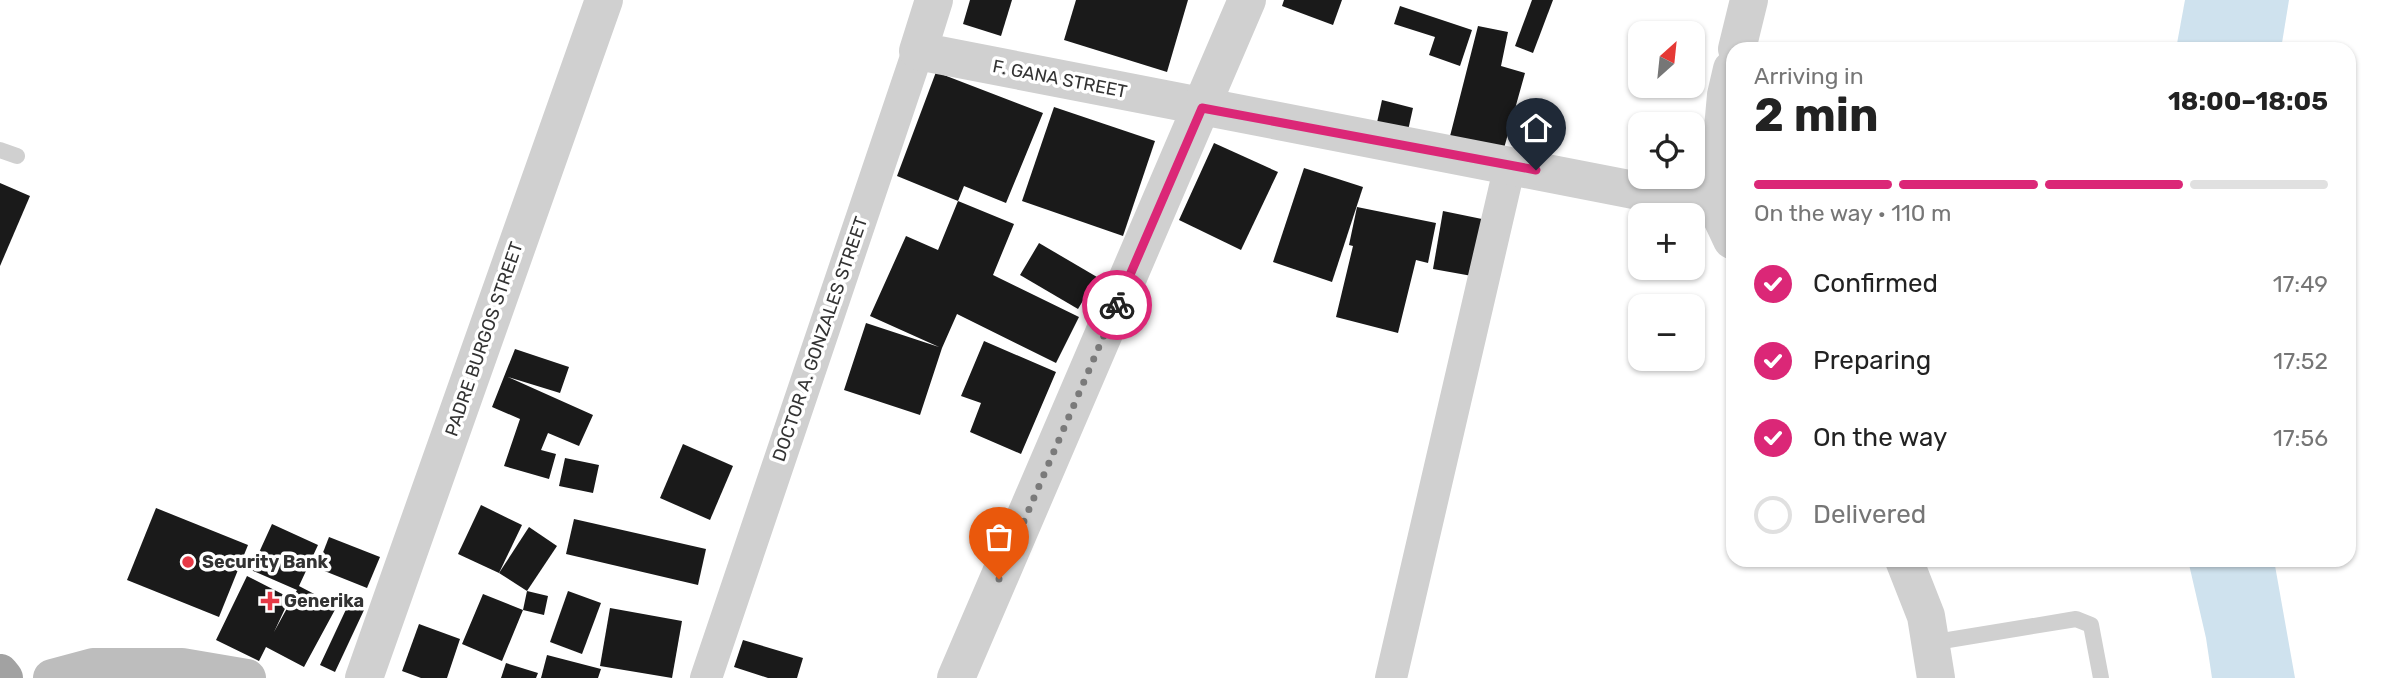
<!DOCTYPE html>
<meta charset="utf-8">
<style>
:root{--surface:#fff;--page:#f6f6f6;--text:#222;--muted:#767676;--line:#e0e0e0;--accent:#db2777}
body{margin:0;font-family:Rubik,sans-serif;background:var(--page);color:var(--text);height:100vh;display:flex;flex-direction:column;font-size:26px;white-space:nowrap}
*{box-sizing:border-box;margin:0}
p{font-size:23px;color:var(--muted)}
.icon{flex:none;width:38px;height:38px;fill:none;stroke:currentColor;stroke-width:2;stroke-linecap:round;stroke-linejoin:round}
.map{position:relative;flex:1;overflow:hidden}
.drawer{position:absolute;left:1726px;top:42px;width:630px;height:525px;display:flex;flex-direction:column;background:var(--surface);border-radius:21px;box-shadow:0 2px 5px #0004}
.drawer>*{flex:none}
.needle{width:46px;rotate:27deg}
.fabs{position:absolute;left:1628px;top:21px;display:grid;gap:14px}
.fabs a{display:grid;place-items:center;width:77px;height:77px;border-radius:14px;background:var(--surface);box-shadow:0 2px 5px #0004;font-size:35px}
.pin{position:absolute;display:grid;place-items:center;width:60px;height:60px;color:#fff;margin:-72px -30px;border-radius:50% 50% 50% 0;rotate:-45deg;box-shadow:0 0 7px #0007}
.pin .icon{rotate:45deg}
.courier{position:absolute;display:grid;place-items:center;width:70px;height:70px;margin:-35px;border:5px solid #db2777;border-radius:50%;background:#fff;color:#222;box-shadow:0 2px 9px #0007}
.headline em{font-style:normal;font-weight:700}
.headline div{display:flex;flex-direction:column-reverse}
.headline{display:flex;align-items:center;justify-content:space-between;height:119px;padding:0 28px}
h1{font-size:46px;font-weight:700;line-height:52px}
.bar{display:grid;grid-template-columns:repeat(4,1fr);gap:10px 7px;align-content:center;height:84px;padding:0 28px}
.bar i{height:9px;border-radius:5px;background:var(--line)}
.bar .selected{background:var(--accent)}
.bar p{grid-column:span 4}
ol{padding:0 28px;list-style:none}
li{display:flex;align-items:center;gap:21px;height:77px}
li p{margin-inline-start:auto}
li .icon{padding:7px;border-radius:50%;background:var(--accent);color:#fff;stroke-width:4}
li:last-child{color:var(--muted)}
li i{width:38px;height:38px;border:4px solid var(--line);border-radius:50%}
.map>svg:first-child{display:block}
.water{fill:#cfe2ee}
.building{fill:#1a1a1a}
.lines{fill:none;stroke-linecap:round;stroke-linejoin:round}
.service{stroke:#d0d0d0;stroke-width:16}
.minor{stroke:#d0d0d0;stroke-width:32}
.tertiary{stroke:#d0d0d0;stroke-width:38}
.secondary{stroke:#bdbdbd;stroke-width:38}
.trunk{stroke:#a2a2a2;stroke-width:38}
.done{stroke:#7a7a7a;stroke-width:7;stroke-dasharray:0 12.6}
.route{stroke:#db2777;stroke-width:9}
.poi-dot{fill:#e63946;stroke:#fff;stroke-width:2.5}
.labels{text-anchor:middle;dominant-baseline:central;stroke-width:7;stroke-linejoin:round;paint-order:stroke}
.street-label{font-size:18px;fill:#333;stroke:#fff}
.poi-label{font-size:18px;font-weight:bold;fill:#333;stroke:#fff;text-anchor:start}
</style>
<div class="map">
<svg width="2398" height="678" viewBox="0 0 2398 678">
<rect width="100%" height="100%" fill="#fff"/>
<g class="water">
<polygon points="2185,0 2289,0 2281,49 2176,49"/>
<polygon points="2188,560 2274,560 2295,678 2212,678 2206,638"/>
</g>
<g class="building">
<polygon points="970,0 1012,0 1001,36 963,24"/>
<polygon points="1076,0 1188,0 1167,72 1064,40"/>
<polygon points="1284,0 1342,0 1333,25 1282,6"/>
<polygon points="1532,0 1553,0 1533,53 1515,46"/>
<polygon points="1400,6 1472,30 1460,66 1429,55 1435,37 1394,24"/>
<polygon points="1478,26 1508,32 1501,66 1525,73 1501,159 1448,144"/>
<polygon points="936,72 1043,113 1006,203 964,186 958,201 897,176"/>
<polygon points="1382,100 1413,108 1407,135 1376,127"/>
<polygon points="1054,107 1155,141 1123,236 1022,201"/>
<polygon points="1214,143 1278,172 1241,250 1179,220"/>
<polygon points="1304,168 1363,187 1332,282 1273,262"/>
<polygon points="0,183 30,196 0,266"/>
<polygon points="958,201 1014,224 993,275 1079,317 1056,363 957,314 942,348 920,415 844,390 866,323 939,347 870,316 906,236 938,250"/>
<polygon points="1357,207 1436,223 1428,263 1416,260 1398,333 1336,317 1353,246 1349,245"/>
<polygon points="1443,211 1482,219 1472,276 1433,269"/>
<polygon points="1039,243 1097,277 1078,309 1020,275"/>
<polygon points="984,341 1056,372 1021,454 970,432 981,403 961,396"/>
<polygon points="515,349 569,367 560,393 508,377 593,415 579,446 548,433 541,450 556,454 549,479 504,466 520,419 492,407"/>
<polygon points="683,444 733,466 710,520 660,498"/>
<polygon points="565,458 599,465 593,493 559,486"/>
<polygon points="481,505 522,525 499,573 458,554"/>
<polygon points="156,508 248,545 219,617 127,580"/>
<polygon points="574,519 706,549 698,585 566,554"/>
<polygon points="272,524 318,545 299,586 337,606 304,667 266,647 259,661 216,640 247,576 290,598 274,632 297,590 251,570"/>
<polygon points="529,527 557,546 527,591 499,573"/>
<polygon points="329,537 380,557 367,588 317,568"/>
<polygon points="527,591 548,596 544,615 523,610 502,661 462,644 483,594 523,610"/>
<polygon points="568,591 601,603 582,654 550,642"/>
<polygon points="349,603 364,610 335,672 320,665"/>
<polygon points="610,608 682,621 672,678 600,666"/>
<polygon points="419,624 460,639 447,678 421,678 402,671"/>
<polygon points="743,640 803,658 797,678 768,678 734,667"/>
<polygon points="547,655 601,669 598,678 541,678"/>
<polygon points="506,663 538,673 536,678 501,678"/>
</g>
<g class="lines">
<g class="service">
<polyline points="0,150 17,156"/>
<polyline points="1930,643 2076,619 2091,625 2101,678"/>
</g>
<g class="minor">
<polyline points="706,678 918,51"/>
<polyline points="1391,678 1510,165"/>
</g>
<g class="tertiary">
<polyline points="934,0 918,51 1716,206"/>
<polyline points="1737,49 1749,0"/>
<polyline points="1732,69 1726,95 1716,206 1732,240"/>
<polyline points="1904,560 1926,616 1936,678"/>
<polyline points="364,678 604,0"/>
<polyline points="956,678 1247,0"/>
</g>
<polyline class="secondary" points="52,678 93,667 182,667 247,678"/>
<polyline class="trunk" points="0,673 4,678"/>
</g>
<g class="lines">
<polyline class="done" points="999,579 1117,305"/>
<polyline class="route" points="1117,305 1202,108 1536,170"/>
</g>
<g class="poi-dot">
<circle cx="188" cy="562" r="7"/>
<path d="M266.5 590.5h7v7h7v7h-7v7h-7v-7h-7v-7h7z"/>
</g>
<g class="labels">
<g class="street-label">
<text transform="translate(1060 79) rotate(11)">F. GANA STREET</text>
<text transform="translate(484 339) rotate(-71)">PADRE BURGOS STREET</text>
<text transform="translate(820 339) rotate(-71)">DOCTOR A. GONZALES STREET</text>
</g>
<g class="poi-label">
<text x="202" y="562">Security Bank</text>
<text x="284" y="601">Generika</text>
</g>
</g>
</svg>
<div class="fabs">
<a><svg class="needle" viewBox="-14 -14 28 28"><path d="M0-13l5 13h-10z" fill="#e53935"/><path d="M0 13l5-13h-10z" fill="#767676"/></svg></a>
<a><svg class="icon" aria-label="locate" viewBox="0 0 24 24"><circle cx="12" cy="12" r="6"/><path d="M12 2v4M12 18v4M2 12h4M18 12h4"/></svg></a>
<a>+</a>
<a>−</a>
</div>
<div class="pin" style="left:999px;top:579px;background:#ea580c"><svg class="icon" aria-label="bag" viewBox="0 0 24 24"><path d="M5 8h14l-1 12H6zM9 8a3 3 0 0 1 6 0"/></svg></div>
<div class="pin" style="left:1536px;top:170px;background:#1f2937"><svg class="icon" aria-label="home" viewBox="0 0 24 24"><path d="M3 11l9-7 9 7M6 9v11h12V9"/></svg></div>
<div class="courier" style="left:1117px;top:305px"><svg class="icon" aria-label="bike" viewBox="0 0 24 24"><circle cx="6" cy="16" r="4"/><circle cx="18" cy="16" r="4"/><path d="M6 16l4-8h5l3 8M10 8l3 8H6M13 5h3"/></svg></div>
<section class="drawer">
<div class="headline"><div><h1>2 min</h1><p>Arriving in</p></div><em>18:00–18:05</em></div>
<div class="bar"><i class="selected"></i><i class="selected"></i><i class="selected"></i><i></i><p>On the way · 110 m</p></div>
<ol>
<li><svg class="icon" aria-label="check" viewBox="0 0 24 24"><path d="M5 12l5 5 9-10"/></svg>Confirmed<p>17:49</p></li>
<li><svg class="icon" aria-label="check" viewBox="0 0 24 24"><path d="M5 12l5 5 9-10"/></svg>Preparing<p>17:52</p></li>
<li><svg class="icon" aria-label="check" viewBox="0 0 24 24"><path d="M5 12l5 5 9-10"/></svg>On the way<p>17:56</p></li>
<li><i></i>Delivered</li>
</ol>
</section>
</div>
